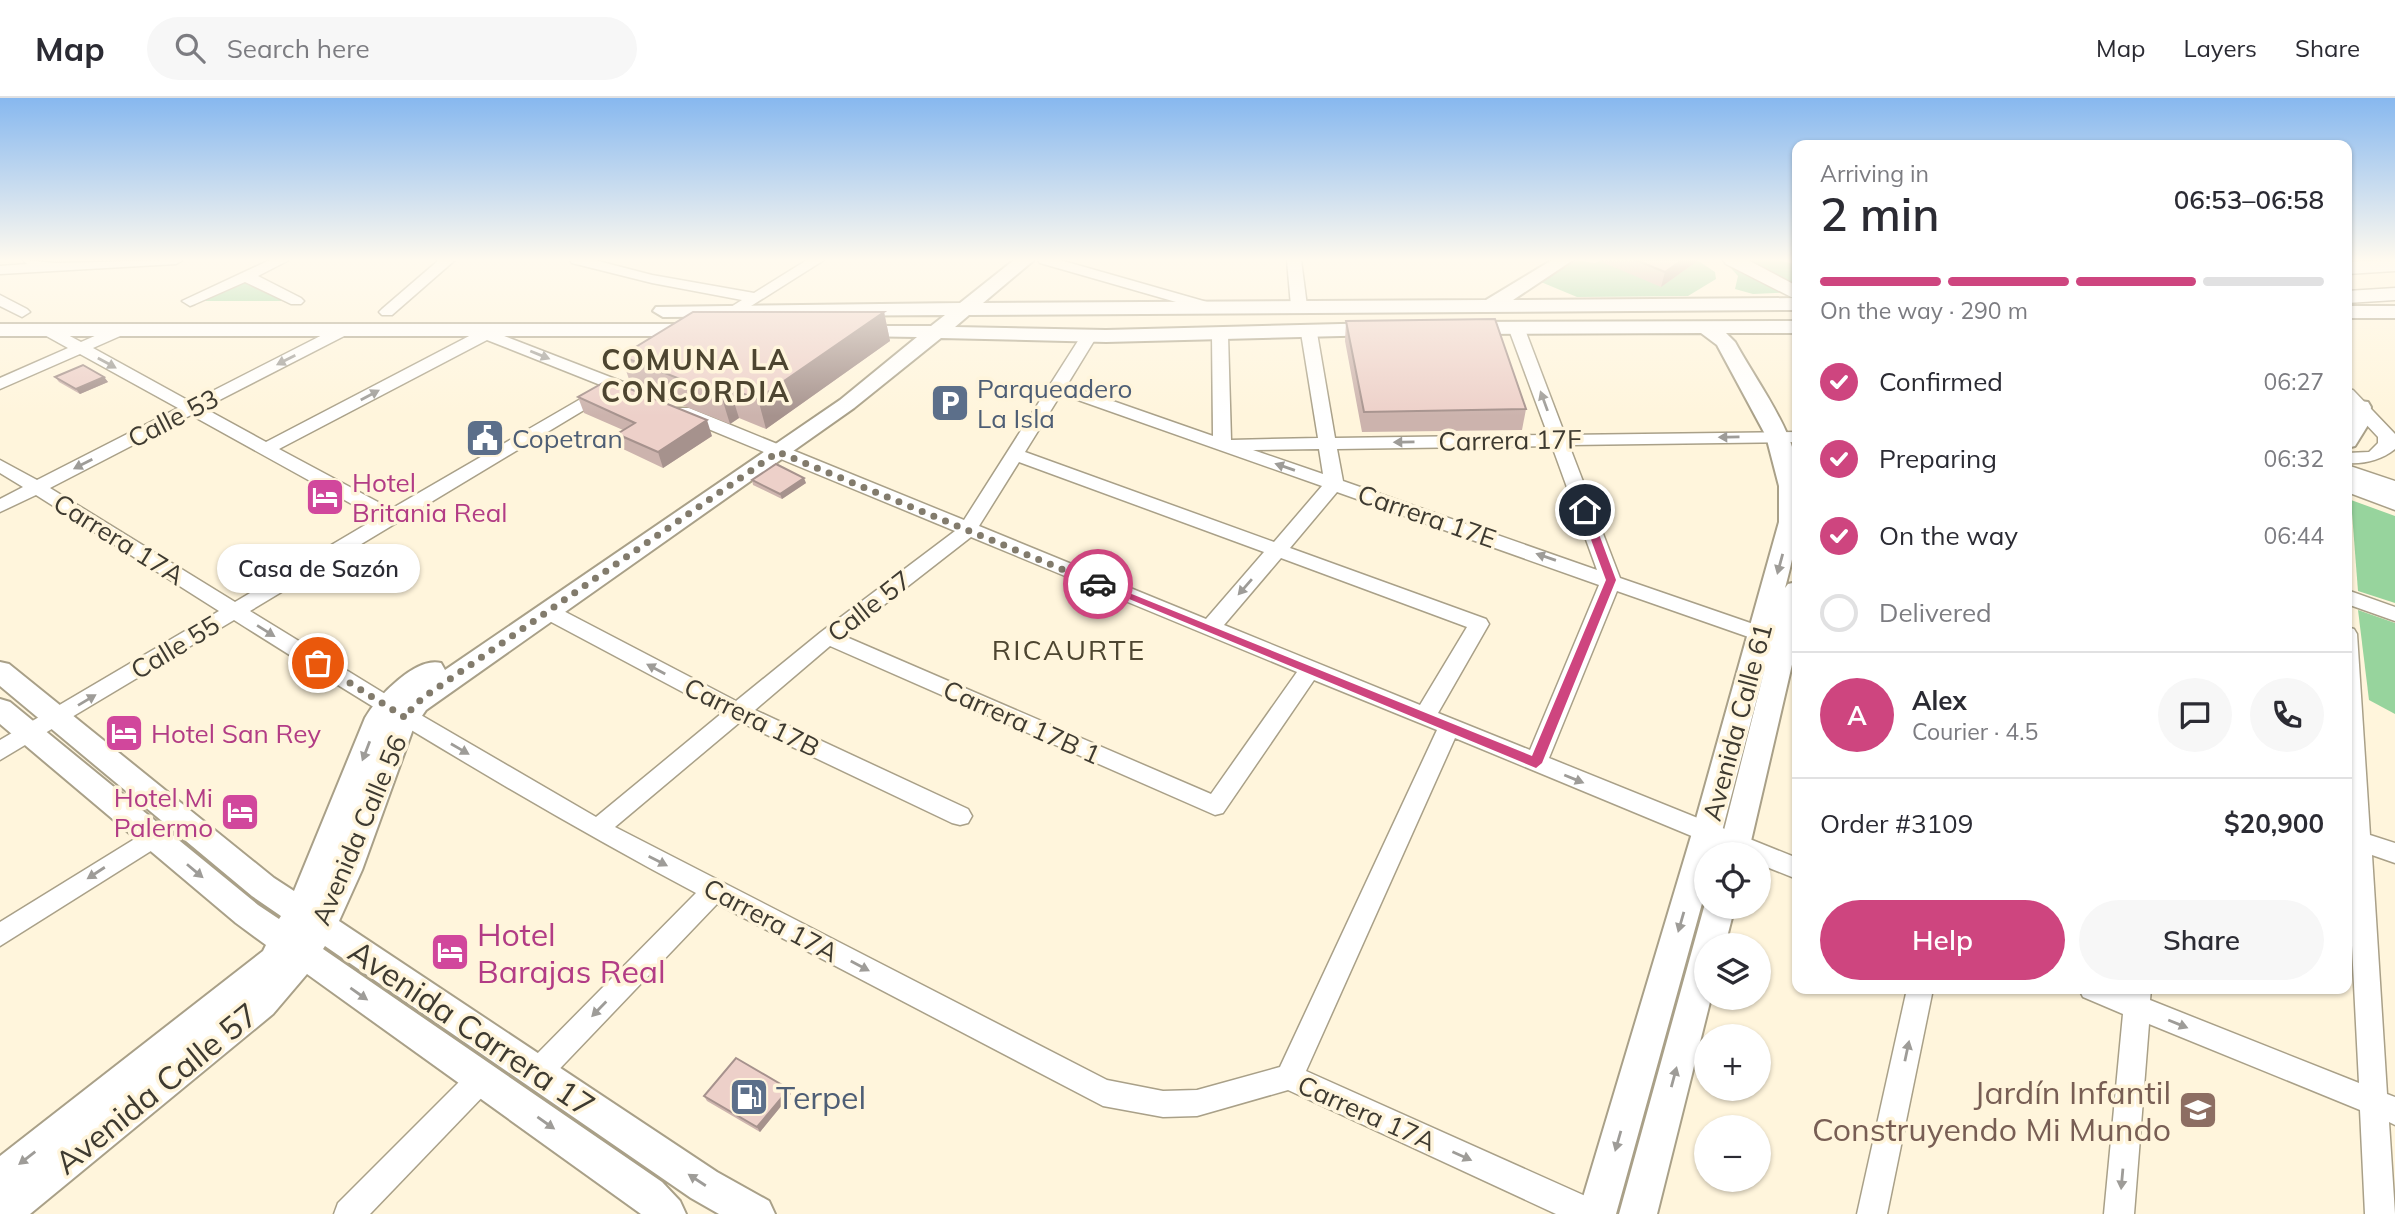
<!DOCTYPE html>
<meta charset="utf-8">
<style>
:root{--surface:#fff;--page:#f7f7f7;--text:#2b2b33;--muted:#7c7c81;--line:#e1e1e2;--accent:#ce457f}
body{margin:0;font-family:Mulish,sans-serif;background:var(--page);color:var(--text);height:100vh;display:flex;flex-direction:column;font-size:26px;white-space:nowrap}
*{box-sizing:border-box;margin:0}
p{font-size:23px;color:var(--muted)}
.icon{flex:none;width:38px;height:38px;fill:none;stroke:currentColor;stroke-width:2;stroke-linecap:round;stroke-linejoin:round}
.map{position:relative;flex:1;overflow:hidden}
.drawer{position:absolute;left:1792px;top:42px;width:560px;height:854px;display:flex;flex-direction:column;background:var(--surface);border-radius:14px;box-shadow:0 2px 5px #0004}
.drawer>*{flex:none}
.fabs{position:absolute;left:1694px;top:744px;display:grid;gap:14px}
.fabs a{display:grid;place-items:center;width:77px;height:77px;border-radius:50%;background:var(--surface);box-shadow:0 2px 5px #0004;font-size:35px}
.pin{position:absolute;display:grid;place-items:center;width:60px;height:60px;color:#fff;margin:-30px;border:4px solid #fff;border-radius:50%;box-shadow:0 2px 7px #0007}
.courier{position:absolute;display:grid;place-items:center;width:70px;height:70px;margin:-35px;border:5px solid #ce457f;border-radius:50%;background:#fff;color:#222;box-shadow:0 2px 9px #0007}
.bubble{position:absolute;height:49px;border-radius:24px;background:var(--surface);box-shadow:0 2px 5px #0004;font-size:23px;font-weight:600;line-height:49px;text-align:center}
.headline em{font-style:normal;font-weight:600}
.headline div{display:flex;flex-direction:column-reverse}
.headline{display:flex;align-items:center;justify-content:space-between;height:119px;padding:0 28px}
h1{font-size:46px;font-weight:600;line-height:52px}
.bar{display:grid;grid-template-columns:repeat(4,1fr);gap:10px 7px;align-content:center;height:84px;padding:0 28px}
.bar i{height:9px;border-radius:5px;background:var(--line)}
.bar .selected{background:var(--accent)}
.bar p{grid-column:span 4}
.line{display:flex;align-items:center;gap:18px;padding:0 28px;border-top:2px solid var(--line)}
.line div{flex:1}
.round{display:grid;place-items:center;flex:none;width:74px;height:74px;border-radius:37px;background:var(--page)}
ol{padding:0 28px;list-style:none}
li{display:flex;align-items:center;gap:21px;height:77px}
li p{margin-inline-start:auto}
li .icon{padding:7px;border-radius:50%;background:var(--accent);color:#fff;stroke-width:4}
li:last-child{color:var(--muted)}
li i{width:38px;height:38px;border:4px solid var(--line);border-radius:50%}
.action{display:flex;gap:14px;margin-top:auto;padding:14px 28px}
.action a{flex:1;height:80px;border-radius:42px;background:var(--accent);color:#fff;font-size:28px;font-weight:600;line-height:80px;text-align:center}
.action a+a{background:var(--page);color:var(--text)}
header{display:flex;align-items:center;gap:42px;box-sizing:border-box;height:98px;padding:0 35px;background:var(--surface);border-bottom:2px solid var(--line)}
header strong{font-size:33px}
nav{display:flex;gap:38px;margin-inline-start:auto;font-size:24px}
.search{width:490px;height:63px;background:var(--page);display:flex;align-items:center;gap:18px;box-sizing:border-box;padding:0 24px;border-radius:38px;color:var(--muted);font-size:26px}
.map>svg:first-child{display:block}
.green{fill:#97d49d}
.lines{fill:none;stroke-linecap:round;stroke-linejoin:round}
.minor-casing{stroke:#a9a088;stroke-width:3}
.major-casing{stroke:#a9a088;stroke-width:4}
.highway-casing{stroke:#a9a088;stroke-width:3}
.minor{fill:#fff;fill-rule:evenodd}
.major{fill:#fff;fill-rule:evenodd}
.highway{fill:#fff;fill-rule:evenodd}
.wall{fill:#ccb3ad}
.shaded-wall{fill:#a6928d}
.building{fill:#edd0c9;stroke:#a6928d;stroke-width:2}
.oneway{fill:#9e9c98}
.route{fill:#ce457f}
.done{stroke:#827b6c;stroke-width:7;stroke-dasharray:0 12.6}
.labels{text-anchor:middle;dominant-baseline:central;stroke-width:7;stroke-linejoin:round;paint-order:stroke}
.service-label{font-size:26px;fill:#4e5e75;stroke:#fff5dc;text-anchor:start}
.street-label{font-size:26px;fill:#3e3a30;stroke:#fff5dc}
.hotel-label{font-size:26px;fill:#b23c85;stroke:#fff5dc;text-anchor:start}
.far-district-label{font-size:28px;font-weight:bold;letter-spacing:2px;fill:#4d4530;stroke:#fff5dc}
.neighbourhood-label{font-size:28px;letter-spacing:2px;fill:#4d4530;stroke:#fff5dc}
.near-hotel-label{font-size:32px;fill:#b23c85;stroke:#fff5dc;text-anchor:start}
.near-street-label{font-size:32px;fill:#3e3a30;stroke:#fff5dc}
.near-education-label{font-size:32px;fill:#785e54;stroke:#fff5dc;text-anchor:end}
.near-service-label{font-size:32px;fill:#4e5e75;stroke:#fff5dc;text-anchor:start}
</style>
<header>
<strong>Map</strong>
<div class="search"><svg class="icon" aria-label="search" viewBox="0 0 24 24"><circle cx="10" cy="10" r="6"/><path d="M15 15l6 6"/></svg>Search here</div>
<nav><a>Map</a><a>Layers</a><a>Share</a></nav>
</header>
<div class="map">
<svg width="2395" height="1116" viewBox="0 0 2395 1116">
<rect width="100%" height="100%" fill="#fff5dc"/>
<g class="green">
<polygon points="275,162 291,162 255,177 301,203 181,203"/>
<polygon points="1577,162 1595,165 1601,162 1697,162 1715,174 1716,181 1688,198 1577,199 1541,184"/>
<polygon points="1743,162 1778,162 1797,167 1797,194 1753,196 1735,191 1738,178 1729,168"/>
<polygon points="2351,402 2395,418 2395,505 2358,493"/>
<polygon points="2358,512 2395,525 2395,616 2369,602"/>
</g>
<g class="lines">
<g class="minor-casing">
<g id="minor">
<polygon points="23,162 55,165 183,162 176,166 0,176 0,168 27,166"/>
<polygon points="270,162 289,162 258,178 301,200 304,203 301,206 291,206 245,184 195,206 190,208 182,203"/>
<polygon points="439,162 455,162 392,217 382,217 379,214 382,211"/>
<polygon points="570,162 594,162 652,177 754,195 807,162 824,162 721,227 715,225 713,222 715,219 742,202 652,185 572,165"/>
<polygon points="1038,162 1060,162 1214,206 1217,209 1214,212 1204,212 1040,165"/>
<polygon points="1287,162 1301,162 1307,208 1304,211 1294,211 1291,208"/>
<polygon points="0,197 27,211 30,214 22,219 0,208"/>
<path d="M1516 224 1524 229 1565 337 1797 334V344L1569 347 1620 480 1797 541V556L1617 493 1549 660 1797 760V781L1759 766V756H1735L1455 640 1306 973 1601 1105 1605 1116H1556L1288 992 1197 1018 1163 1019 1103 1008 717 806 547 984 537 988 527 984 523 975 527 966 696 795C538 711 386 618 234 522L0 662V642L219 513 36 397 0 414V401L23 389 0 375V362L37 382 178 310 80 256 0 291V280L68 250 41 235 39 232 41 229H53L81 244 115 229H127L129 232 127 235 93 250 191 304 340 228H352L354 231 352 234 204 310 266 344 473 236 468 232 476 227 485 230 500 229 502 232 499 236 636 289 638 293 630 298 610 291 609 297 250 513 395 602 596 719 722 615 540 518 537 513 540 508H554L736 603 821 534 955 433 677 318 674 314 677 310H689L964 422 1083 235H1095L1097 238 1067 287 1213 338 1212 237 1220 232 1228 237 1231 342 1318 340 1301 235 1309 230 1317 235 1335 340 1548 337 1508 229ZM487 242 603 288 391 411 279 351ZM1061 296 1322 388 1274 444 1025 354ZM191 317 377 420 235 504 50 390ZM1552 348 1597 472 1343 383 1337 351ZM1319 351 1323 376 1253 352ZM1019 364 1264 454 1206 521 979 428ZM1337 394 1599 487 1530 652 1438 615 1489 526 1486 521 1290 450ZM971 439 1297 574 1211 696 844 538ZM1281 460 1467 529 1420 607 1224 527ZM830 548 1215 717 1223 715 1314 582 1437 632 1280 969 1197 992 1163 993 1107 982 615 729 740 624 952 725 960 727 968 725 972 718 968 711 755 612Z"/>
<path d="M2347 291 2353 292 2395 336V351C2381 362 2366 366 2347 365V355L2369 354 2378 345V339L2347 306Z"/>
<polygon points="2347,382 2395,399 2395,412 2347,394"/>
<polygon points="2347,492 2395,509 2395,523 2347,506"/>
<polygon points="2347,529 2354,531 2357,536 2370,737 2395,745 2395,765 2372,757 2387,996 2395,999 2395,1027 2389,1024 2395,1116 2365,1116 2360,1012 2149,926 2134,1116 2104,1116 2123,916 2083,899 2079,891 2151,891 2150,902 2359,985 2347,749"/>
<polygon points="154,729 162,732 166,739 162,746 0,848 0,824"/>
<polygon points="1907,891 1933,891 1887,1116 1857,1116"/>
<polygon points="482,967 492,971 496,980 492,989 370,1116 334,1116 338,1105 472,971"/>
</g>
</g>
<g class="major-casing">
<g id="major">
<path d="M1014 162H1034L983 205 1486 202 1552 162H1573L1513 202 1797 200V212L969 217 955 229 1106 232 1381 225 1391 231 1381 237 1106 244 941 240 854 310 426 612 413 631 362 772 339 823 717 1074 769 1103 775 1116H719L691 1100 325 848 323 851 662 1084 680 1103 686 1116H641L307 876 273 916 30 1116H0V1058L263 853 266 847 236 825 0 626V601L10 604 258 807 279 821 281 818 252 798 0 588V564L9 566 274 780 294 793 365 620C377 599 416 558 441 565L445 572 840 302 917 239 852 238 842 232 845 228H931L945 217 663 219 653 213 656 209 960 205Z"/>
<rect x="2347" y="208" width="48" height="12"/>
<path d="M1797 223V235H1726L1735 244C1752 275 1774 305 1788 338 1808 385 1798 443 1785 490L1788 486 1797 484V545L1748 756H1718L1766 566 1716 756H1706V791L1616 1116H1578L1692 735 1779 424V388L1766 338 1717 247 1701 235 1461 236 1451 230 1461 224Z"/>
<polygon points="0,226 698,226 708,232 698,238 0,238"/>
<polygon points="2360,303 2368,304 2371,309 2368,327 2355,348 2347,350 2349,309 2352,304"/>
<polygon points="1706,802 1706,808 1735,808 1725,847 1706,847 1706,900 1711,900 1657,1116 1619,1116"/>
</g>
</g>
<g class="highway-casing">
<g id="highway">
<polygon points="1723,162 1748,162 1797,188 1797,202 1726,166"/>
<polygon points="2395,162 2395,173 2347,176 2347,164"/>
<polygon points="2395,190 2395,202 2347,205 2347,193"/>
<polygon points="2347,367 2395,383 2395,400 2347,384"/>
</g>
</g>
<use href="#minor" class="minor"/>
<use href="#major" class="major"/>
<use href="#highway" class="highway"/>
</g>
<g class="wall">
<polygon points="1603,162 1697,162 1696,164 1661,189 1602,164"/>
<polygon points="884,214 890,243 766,331 739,320 730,326 631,287 621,258"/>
<polygon points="1346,223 1526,311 1522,332 1362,334 1345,243"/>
<polygon points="55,279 104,279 108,284 80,296 59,284"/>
<polygon points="578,299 712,338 663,370 623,351 617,336 623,332 584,315"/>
<polygon points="752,382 806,385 782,401 753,387"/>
<polygon points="791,996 760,1034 707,1003 704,998"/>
</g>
<g class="shaded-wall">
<polygon points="1682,162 1697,162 1696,164 1661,189 1665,174"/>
<polygon points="884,214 890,243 766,331 758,301"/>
<polygon points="104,279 108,284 80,296 76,291"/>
<polygon points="730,291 739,320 730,326 721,297"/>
<polygon points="707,322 712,338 663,370 658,354"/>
<polygon points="804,380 806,385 782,401 780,396"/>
<polygon points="789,991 791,996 760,1034 757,1029"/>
</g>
<g class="building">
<polygon points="1636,162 1682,162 1665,174"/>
<polygon points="693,214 884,214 758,301 730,291 721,297 621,258"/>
<polygon points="1495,221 1526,311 1364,314 1346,223"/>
<polygon points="83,267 104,279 76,291 55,279"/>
<polygon points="608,282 707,322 658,354 617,336 635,325 578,299"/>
<polygon points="776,366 804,380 780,396 752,382"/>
<polygon points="736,960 789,991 757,1029 704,998"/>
</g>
<defs><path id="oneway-solid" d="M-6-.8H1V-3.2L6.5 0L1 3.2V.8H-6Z" transform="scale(1.75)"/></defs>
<g class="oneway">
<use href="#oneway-solid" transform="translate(540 257) rotate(22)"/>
<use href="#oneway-solid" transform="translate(286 262) rotate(153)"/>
<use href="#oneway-solid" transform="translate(107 265) rotate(29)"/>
<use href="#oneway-solid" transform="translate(370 297) rotate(-28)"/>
<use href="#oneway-solid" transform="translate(1544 303) rotate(-110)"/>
<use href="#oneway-solid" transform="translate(1729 339) rotate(179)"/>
<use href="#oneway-solid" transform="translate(1404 344) rotate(179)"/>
<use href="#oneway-solid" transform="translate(83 366) rotate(153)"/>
<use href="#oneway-solid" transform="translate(1285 369) rotate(-161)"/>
<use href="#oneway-solid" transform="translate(1546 459) rotate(-161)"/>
<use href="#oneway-solid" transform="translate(1780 466) rotate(105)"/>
<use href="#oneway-solid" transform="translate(1245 489) rotate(131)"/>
<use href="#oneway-solid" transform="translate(266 533) rotate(32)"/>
<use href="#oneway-solid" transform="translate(656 571) rotate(-152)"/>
<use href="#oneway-solid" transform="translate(87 602) rotate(-31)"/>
<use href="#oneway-solid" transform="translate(460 651) rotate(30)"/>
<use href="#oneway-solid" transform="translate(366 653) rotate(111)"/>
<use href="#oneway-solid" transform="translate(1574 681) rotate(22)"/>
<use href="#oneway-solid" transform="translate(658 763) rotate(27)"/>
<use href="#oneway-solid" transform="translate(195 773) rotate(40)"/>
<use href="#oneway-solid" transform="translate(96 775) rotate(147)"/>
<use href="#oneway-solid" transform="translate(1681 824) rotate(106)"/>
<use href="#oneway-solid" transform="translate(860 868) rotate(28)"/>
<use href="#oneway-solid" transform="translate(359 896) rotate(35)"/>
<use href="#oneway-solid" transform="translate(599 911) rotate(134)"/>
<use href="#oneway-solid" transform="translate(2178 926) rotate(22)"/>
<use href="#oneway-solid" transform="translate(1907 953) rotate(-78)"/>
<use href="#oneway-solid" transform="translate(1674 979) rotate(-75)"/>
<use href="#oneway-solid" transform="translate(546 1025) rotate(35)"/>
<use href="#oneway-solid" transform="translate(1618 1043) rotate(106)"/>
<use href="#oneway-solid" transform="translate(1462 1058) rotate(24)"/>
<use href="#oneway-solid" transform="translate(27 1060) rotate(142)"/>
<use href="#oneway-solid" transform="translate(2122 1081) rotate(95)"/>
<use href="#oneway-solid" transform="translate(697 1082) rotate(-147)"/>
</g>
<linearGradient id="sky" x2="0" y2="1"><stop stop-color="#87b8ef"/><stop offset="0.51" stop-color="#fffaef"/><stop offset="1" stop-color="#fffaef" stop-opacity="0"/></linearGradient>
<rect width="2395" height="318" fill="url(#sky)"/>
<polygon class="route" points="1581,409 1590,412 1616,482 1542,665 1536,670 1093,486 1102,484 1532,658 1606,482 1580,412"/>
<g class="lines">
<polyline class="done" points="318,565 406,620 412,610 424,599 778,354 1098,486"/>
</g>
<defs>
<g id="parking-square" transform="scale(2.0125)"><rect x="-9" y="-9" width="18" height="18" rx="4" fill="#5c6f8a" stroke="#fff5dc"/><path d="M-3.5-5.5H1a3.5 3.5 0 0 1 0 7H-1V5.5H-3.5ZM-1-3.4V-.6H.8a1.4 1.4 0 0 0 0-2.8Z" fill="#fff"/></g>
<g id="civic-square" transform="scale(2.0125)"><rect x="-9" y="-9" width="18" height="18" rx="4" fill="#5c6f8a" stroke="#fff5dc"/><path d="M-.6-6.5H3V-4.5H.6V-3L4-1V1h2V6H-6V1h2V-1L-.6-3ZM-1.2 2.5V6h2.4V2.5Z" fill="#fff"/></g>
<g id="hotel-square" transform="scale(2.0125)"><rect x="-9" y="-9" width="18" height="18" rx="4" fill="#d1479c" stroke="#fff5dc"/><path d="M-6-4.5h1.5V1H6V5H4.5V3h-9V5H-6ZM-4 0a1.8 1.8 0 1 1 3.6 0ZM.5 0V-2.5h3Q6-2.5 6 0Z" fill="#fff"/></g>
<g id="fuel-square" transform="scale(2.0125)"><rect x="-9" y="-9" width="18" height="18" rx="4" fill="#5c6f8a" stroke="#fff5dc"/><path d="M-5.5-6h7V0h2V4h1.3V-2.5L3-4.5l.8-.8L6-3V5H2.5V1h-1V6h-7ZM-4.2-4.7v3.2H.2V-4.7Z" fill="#fff"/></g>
<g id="school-square" transform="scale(2.0125)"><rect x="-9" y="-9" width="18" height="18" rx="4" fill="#8d6e63" stroke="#fff5dc"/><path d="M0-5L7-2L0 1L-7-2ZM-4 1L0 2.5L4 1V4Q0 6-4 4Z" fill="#fff"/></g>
</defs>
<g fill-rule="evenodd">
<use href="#parking-square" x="950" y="305"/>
<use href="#civic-square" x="485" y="340"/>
<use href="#hotel-square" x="325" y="399"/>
<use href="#hotel-square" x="124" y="635"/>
<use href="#hotel-square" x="240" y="714"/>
<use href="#hotel-square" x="450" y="854"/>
<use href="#fuel-square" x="749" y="999"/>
<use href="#school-square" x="2198" y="1012"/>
</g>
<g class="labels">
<g class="service-label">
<text x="977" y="290">Parqueadero<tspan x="977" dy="30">La Isla</tspan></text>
<text x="512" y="340">Copetran</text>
</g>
<g class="street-label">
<text transform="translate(173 320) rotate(-27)">Calle 53</text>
<text transform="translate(1510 342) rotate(-1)">Carrera 17F</text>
<text transform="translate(1427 418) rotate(19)">Carrera 17E</text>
<text transform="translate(119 441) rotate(32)">Carrera 17A</text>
<text transform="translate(869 508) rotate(-38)">Calle 57</text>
<text transform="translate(175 549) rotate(-31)">Calle 55</text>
<text transform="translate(752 619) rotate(26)">Carrera 17B</text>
<text transform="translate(1022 624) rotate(24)">Carrera 17B 1</text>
<text transform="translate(1737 624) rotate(-75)">Avenida Calle 61</text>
<text transform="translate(359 732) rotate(-67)">Avenida Calle 56</text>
<text transform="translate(771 822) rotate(28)">Carrera 17A</text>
<text transform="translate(1367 1015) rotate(24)">Carrera 17A</text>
</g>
<g class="hotel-label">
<text x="352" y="384">Hotel<tspan x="352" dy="30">Britania Real</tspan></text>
<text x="151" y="635">Hotel San Rey</text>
<text x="213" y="699" text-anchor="end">Hotel Mi<tspan x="213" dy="30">Palermo</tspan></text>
</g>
<g class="far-district-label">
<text x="696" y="261">COMUNA LA<tspan x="696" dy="32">CONCORDIA</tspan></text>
</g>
<g class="neighbourhood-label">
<text x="1069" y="551">RICAURTE</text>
</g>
<g class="near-hotel-label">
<text x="477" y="836">Hotel<tspan x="477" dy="37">Barajas Real</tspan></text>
</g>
<g class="near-street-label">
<text transform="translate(472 930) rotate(34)">Avenida Carrera 17</text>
<text transform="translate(156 990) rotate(-39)">Avenida Calle 57</text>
</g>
<g class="near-education-label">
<text x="2171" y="994">Jardín Infantil<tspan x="2171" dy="37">Construyendo Mi Mundo</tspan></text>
</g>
<g class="near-service-label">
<text x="776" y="999">Terpel</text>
</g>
</g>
</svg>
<div class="fabs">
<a><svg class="icon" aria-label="locate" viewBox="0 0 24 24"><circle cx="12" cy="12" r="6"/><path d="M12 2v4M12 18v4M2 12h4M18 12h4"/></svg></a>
<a><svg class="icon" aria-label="layers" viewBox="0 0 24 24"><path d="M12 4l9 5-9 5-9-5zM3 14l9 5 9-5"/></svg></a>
<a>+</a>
<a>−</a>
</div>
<div class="pin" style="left:318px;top:565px;background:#ea580c"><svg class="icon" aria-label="bag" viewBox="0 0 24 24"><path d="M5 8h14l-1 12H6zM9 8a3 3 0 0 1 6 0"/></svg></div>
<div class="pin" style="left:1585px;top:412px;background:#1f2937"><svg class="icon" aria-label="home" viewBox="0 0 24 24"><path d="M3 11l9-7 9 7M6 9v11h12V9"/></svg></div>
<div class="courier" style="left:1098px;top:486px"><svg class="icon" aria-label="car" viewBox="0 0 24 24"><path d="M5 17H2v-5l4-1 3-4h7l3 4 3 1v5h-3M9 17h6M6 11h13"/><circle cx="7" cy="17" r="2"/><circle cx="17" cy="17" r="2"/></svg></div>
<div class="bubble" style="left:217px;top:446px;width:203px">Casa de Sazón</div>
<section class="drawer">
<div class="headline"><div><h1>2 min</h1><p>Arriving in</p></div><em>06:53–06:58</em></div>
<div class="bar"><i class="selected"></i><i class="selected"></i><i class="selected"></i><i></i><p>On the way · 290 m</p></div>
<ol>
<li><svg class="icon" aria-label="check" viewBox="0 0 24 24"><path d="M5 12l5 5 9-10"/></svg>Confirmed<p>06:27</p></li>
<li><svg class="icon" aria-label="check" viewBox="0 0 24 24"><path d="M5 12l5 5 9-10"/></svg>Preparing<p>06:32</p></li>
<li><svg class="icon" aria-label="check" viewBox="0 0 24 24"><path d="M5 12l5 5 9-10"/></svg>On the way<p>06:44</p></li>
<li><i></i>Delivered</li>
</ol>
<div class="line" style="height:126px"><b class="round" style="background:var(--accent);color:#fff">A</b><div><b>Alex</b><p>Courier · 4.5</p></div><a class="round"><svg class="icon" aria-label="chat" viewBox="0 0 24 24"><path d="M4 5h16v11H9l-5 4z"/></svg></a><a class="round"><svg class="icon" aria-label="phone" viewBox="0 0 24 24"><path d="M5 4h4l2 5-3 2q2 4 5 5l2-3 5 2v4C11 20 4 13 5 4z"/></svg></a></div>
<div class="line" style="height:91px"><div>Order #3109</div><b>$20,900</b></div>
<div class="action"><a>Help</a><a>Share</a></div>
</section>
</div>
